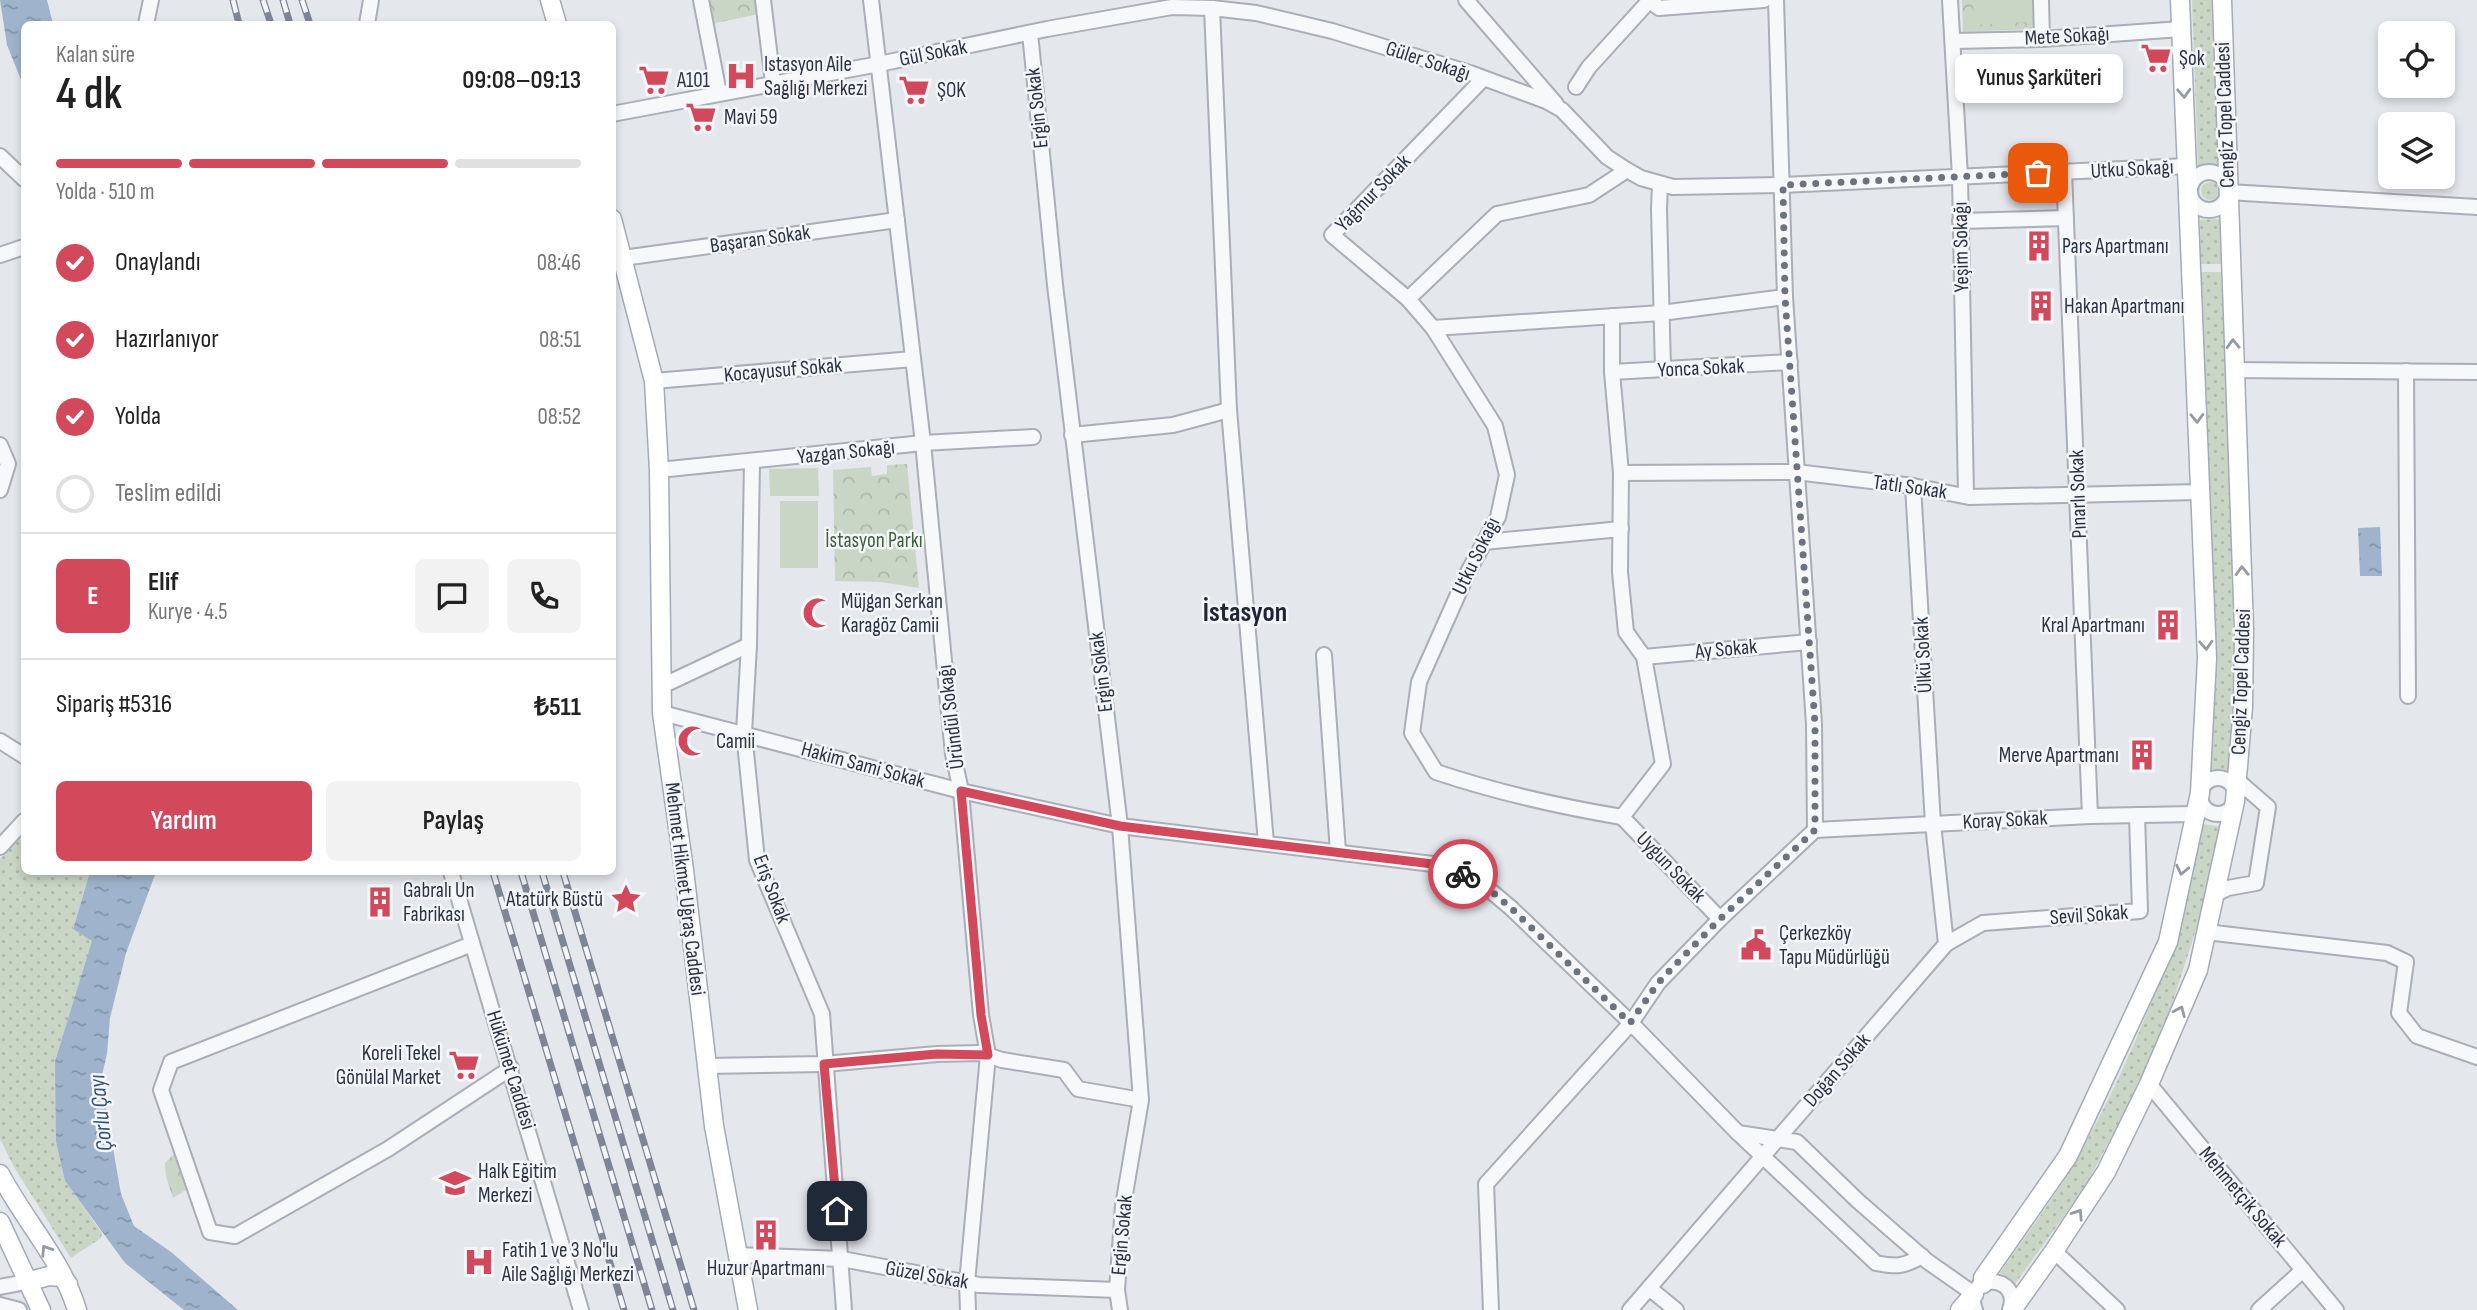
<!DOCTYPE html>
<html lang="tr">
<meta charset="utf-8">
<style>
:root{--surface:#fff;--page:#f2f2f2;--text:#222;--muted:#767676;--line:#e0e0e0;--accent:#d1495b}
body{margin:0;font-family:"Sofia Sans Condensed",sans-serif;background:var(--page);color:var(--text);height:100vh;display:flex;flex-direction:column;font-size:26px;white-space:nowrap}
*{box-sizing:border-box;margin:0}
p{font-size:23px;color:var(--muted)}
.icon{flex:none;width:38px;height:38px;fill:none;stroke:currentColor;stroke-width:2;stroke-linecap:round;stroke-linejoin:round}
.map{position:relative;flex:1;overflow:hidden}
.panel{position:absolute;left:21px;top:21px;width:595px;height:854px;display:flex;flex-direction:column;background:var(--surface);border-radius:10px;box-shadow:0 4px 10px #0003}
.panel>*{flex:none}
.buttons{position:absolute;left:2378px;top:21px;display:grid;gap:14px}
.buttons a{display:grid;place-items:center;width:77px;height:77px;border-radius:10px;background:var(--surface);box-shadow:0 4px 10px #0003;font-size:35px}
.pin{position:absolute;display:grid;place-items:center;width:60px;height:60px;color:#fff;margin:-30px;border-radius:14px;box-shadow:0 4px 10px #0006}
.courier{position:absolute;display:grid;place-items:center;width:70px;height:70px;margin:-35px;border:5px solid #d1495b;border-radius:50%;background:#fff;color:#222;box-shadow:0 2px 9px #0007}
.bubble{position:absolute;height:49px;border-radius:10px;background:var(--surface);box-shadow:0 4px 10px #0003;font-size:23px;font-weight:600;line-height:49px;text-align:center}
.summary em{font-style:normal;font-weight:600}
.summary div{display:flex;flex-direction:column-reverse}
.summary{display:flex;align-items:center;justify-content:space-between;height:119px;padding:0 35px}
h1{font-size:46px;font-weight:600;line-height:52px}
.bar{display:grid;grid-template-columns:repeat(4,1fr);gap:10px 7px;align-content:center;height:84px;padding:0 35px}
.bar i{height:9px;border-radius:5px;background:var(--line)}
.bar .selected{background:var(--accent)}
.bar p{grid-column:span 4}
.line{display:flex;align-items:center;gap:18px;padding:0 35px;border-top:2px solid var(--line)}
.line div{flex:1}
.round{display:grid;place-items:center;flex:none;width:74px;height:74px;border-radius:10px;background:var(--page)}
ol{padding:0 35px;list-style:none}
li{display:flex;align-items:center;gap:21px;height:77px}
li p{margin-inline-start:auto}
li .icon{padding:7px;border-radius:50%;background:var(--accent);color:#fff;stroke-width:4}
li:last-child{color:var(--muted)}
li i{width:38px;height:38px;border:4px solid var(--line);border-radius:50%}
.cta{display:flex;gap:14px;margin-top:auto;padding:14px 35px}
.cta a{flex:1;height:80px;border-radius:10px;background:var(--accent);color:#fff;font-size:28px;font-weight:600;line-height:80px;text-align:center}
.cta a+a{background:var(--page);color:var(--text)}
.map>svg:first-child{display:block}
.grass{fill:url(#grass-dots)}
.park{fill:url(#park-crowns)}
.pitch{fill:#c9d6c5}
.water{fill:url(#water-ripples)}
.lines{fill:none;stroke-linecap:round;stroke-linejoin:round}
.minor-casing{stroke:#a9aeb7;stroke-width:18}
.major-casing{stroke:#a3abb8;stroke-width:21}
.minor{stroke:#f7f8fa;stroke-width:14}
.major{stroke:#fff;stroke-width:18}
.rail-casing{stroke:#7d8696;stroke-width:7}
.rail{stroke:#f4f6f9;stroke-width:4.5;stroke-dasharray:13;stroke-linecap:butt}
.oneway{stroke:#959aa2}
.done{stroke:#6c737f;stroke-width:7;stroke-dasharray:0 12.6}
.route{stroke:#d1495b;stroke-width:9}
.labels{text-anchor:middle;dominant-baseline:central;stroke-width:5;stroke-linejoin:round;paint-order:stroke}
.street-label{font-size:21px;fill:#2b3445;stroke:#f4f6f9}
.poi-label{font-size:21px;fill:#2b3445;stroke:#f4f6f9;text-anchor:start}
.park-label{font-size:21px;fill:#3f6138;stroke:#f4f6f9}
.water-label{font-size:23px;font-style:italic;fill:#34527a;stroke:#f4f6f9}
.district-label{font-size:28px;font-weight:bold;fill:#1d2536;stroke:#f4f6f9}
</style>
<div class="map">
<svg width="2477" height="1310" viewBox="0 0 2477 1310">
<defs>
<pattern id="grass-dots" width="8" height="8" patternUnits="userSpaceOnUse" patternTransform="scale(1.75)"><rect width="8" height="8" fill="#c9d6c5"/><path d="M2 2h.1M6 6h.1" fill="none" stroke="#adb8ab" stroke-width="1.8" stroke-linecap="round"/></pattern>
<pattern id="park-crowns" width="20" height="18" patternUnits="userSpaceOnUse" patternTransform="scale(1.75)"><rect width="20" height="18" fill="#c9d6c5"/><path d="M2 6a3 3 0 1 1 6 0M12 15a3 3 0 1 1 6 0" fill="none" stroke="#adb8ab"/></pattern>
<pattern id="water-ripples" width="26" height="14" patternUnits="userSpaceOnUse" patternTransform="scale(1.75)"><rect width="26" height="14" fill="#9fb4cc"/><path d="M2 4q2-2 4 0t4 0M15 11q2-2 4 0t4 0" fill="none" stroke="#8293a7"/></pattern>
</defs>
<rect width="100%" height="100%" fill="#e4e7ec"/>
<g class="grass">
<polygon points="2192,0 2213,0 2220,167 2198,167"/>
<circle cx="2210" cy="191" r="9"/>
<polygon points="2222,219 2223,264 2201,264 2200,220"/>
<polygon points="2201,272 2221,272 2232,519 2234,680 2228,771 2210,769 2216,688"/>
<path d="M2203 824 2224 827 2218 861 2166 1023 2128 1105 2085 1187 2015 1284 2000 1273C2028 1232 2059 1192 2083 1148 2136 1051 2184 933 2203 824Z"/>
<polygon points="19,838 24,843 24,872 90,872 73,928 93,940 55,1061 65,1181 102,1233 101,1238 71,1258 14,1167 0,1139 0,859"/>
</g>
<g class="park">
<polygon points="706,0 757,0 759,14 711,24"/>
<polygon points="1962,0 2036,0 2037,29 1963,32"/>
<polygon points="907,464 919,588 881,582 835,581 833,470 871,467 872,476 887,474 887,465"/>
<polygon points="179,1149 192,1186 173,1198 166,1177 165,1163"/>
</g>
<g class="pitch">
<polygon points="1973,0 2027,0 2028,22 1974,25"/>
<polygon points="818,468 819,496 770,496 769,469"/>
<rect x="780" y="501" width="38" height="67"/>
</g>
<g class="water">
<polygon points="0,0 47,0 53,24 24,24 24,87 7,45"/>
<polygon points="2380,527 2382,576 2360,576 2358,528"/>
<polygon points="90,872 156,872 126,953 110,1018 107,1054 101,1079 121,1194 134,1226 171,1252 238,1310 184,1310 125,1263 65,1181 56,1141 55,1061 92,941 73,929"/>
</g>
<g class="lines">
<g class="minor-casing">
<g id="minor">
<polyline points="701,0 719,93"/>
<polyline points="763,0 773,83"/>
<polyline points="871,0 923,443 953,754 961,791 981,1015 988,1055 967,1283 968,1310"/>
<polyline points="1466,0 1556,104"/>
<polyline points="1649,0 1659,8 1764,0"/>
<polyline points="1950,0 1960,177 1966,495"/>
<polyline points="2041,0 2042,39"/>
<polyline points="1212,8 1229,410 1266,843"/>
<polyline points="146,24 151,0"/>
<polyline points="367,24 371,0"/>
<polyline points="1030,33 1055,285 1120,826 1141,1100 1123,1206 1117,1290 1120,1310"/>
<polyline points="1953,41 2042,39 2181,29"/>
<polyline points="1576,87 1589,67 1650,0"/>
<polyline points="612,114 879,64 1047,29 1172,7 1212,8 1256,13 1332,31 1470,73 1546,101 1562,110 1607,157 1627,170 1641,178 1673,187 1782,185 2188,166"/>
<polyline points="0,156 24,179"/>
<polyline points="2064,172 2090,816"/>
<circle cx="2209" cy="191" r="19"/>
<polyline points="1660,184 1659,209 1663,370"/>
<polyline points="2228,192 2477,207"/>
<polyline points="1960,221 2066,218"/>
<polyline points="0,255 24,247"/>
<polyline points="623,258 897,220"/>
<polyline points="1408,299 1332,235 1483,79"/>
<polyline points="1612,316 1612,372 1621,473 1620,572 1626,632 1644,657 1663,764 1622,817"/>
<polyline points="1433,328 1661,313 1785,297"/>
<polyline points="2234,370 2477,372"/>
<polyline points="2406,371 2408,696"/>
<polyline points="1612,372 1790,362"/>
<polyline points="654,381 913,359"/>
<polyline points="1072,435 1173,425 1229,410"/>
<polyline points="0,445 8,464 0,490"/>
<polyline points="752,461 749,645 744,733 757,860 822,1014 844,1310"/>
<polyline points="659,470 923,443 1033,437"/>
<polyline points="1621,473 1796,472 1913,486 1969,497 2200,492"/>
<polyline points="1484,542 1621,529"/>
<polyline points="1324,655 1338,852"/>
<polyline points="1644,657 1809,642"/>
<polyline points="662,686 749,645"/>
<polyline points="662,713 961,791 1120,826 1441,865 1479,881 1511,908 1631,1023 1738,1133 1797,1142 1858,1201 1927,1261 1974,1294"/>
<polyline points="0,741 24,756"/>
<circle cx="2218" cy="796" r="18"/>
<path d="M1622 817C1556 806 1499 793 1436 772L1412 733 1419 682 1468 572 1498 517 1507 475 1495 426 1433 328 1408 299 1497 214 1589 195 1627 170"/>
<polyline points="1622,817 1720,919"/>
<polyline points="1815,830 2090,816 2194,814"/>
<polyline points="0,847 24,821"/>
<polyline points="451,872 581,1310"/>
<polyline points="2214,895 2228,888 2256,883 2268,807 2238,781"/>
<polyline points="2206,932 2387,953 2406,962 2399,1013 2417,1036 2477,1057"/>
<polyline points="472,944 171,1062 161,1090 210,1232 235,1236 388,1149 511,1068"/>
<polyline points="1946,944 1983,923 2140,911 2137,815"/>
<polyline points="707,1066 824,1064 937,1054 980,1053 1002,1060 1064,1070 1078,1089 1141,1100"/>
<polyline points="2149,1084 2336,1310"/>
<path d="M1738 1133 1876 1263C1896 1267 1903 1267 1922 1256"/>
<polyline points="2054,1251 2117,1310"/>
<polyline points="737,1255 842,1259 979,1285 1117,1290"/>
<polyline points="0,1287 26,1282"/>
<polyline points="1649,1288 1676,1310"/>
<polyline points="0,1305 19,1310"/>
<polyline points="1491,1310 1486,1184 1631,1023 1658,983 1720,919 1815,830 1814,724 1785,297 1776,0"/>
<polyline points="1630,1310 1946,944 1933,824 1913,486"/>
<path d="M1975 1310C1961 1272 2023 1273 2010 1310"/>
<polyline points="2259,1310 2303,1270"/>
</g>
</g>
<g class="major-casing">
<g id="major">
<polyline points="550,0 557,24"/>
<polyline points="612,219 654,381 659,470 662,713 684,870 714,1126 748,1310"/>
<path d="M0 1174C24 1220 62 1260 77 1310"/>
<polyline points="0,1222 41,1310"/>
<polyline points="26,1282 49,1276 61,1277 68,1284"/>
<polyline points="1983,1284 1983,1278 2068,1156 2168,942 2200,793 2207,658 2180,0"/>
<polyline points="1960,1310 1974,1294"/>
<polyline points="2012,1310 2054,1251 2106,1172 2149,1084 2198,970 2235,801 2243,707 2244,629 2222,0"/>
</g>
</g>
<use href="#minor" class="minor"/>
<use href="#major" class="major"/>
<g class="rail-casing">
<g id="rail">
<polyline points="233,0 239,24"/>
<polyline points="263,0 271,24"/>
<polyline points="283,0 290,24"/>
<polyline points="302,0 310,24"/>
<polyline points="493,872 624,1310"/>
<polyline points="521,872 652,1310"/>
<polyline points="542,872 673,1310"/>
<polyline points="563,872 694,1310"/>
</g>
</g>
<use href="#rail" class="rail"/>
</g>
<defs><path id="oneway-chevron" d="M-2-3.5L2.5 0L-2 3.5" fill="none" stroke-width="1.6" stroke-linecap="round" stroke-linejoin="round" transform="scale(1.75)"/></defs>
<g class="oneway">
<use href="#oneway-chevron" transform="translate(2184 93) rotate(87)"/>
<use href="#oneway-chevron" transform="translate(2233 344) rotate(-92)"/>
<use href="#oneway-chevron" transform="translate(2197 418) rotate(88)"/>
<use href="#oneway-chevron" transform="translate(2242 571) rotate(-92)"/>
<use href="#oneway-chevron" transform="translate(2206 645) rotate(87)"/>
<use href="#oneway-chevron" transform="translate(2182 870) rotate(102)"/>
<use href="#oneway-chevron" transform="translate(2180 1011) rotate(-67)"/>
<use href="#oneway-chevron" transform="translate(2078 1214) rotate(-57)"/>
<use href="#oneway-chevron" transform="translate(46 1250) rotate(-123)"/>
</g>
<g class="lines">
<polyline class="done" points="1463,874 1479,881 1511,908 1630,1023 1658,983 1673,967 1720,919 1815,830 1815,724 1785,297 1783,185 2038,173"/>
<polyline class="route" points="837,1211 824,1064 937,1054 988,1055 981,1015 961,791 1120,826 1441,865 1463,874"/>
</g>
<defs>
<g id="supermarket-bare" transform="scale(2.415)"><path d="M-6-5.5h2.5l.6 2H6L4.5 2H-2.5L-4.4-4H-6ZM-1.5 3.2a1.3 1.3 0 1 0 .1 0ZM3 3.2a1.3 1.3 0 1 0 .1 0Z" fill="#d1495b" stroke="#f4f6f9" stroke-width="2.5" paint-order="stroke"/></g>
<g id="hospital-bare" transform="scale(2.415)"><path d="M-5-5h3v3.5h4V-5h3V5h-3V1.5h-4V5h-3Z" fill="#d1495b" stroke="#f4f6f9" stroke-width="2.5" paint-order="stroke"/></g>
<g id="building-bare" transform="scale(2.415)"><path d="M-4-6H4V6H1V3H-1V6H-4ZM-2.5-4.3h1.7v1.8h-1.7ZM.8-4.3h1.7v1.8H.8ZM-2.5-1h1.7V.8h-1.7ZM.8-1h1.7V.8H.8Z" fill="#d1495b" stroke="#f4f6f9" stroke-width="2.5" paint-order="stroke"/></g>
<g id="mosque-bare" transform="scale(2.415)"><path d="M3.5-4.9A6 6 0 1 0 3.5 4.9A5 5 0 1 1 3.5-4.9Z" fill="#d1495b" stroke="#f4f6f9" stroke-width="2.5" paint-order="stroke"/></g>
<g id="sight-bare" transform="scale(2.415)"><path d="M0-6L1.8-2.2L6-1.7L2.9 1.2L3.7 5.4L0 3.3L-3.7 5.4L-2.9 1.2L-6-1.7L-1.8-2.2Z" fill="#d1495b" stroke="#f4f6f9" stroke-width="2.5" paint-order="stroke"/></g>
<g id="civic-bare" transform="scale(2.415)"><path d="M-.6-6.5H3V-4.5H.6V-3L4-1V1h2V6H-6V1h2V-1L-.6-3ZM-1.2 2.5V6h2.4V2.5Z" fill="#d1495b" stroke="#f4f6f9" stroke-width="2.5" paint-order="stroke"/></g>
<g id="school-bare" transform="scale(2.415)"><path d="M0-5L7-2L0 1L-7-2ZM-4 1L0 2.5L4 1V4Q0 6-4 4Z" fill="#d1495b" stroke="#f4f6f9" stroke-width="2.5" paint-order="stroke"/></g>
</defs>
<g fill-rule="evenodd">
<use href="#supermarket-bare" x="2156" y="58"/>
<use href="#hospital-bare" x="741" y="76"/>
<use href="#supermarket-bare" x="654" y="80"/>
<use href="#supermarket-bare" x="914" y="90"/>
<use href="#supermarket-bare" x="701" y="117"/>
<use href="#building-bare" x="2039" y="246"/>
<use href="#building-bare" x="2041" y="306"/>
<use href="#mosque-bare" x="818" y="613"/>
<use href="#building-bare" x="2168" y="625"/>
<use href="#mosque-bare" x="693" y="741"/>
<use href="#building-bare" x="2142" y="755"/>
<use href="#sight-bare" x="626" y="899"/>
<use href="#building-bare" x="380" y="902"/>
<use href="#civic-bare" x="1756" y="945"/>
<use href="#supermarket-bare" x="464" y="1065"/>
<use href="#school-bare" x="455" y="1183"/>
<use href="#building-bare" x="766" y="1235"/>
<use href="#hospital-bare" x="479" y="1262"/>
</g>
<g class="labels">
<g class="street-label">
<text transform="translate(2067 36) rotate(-3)">Mete Sokağı</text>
<text transform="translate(933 53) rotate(-11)">Gül Sokak</text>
<text transform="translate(1428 61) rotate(18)">Güler Sokağı</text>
<text transform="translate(1037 108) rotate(-96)">Ergin Sokak</text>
<text transform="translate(2225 115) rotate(-92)">Cengiz Topel Caddesi</text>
<text transform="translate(2132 169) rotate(-3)">Utku Sokağı</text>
<text transform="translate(1373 193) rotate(-46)">Yağmur Sokak</text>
<text transform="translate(760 239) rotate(-8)">Başaran Sokak</text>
<text transform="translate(1961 247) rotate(-91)">Yeşim Sokağı</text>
<text transform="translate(1701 368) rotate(-3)">Yonca Sokak</text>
<text transform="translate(783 370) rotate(-5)">Kocayusuf Sokak</text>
<text transform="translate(846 452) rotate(-6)">Yazgan Sokağı</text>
<text transform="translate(1910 487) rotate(8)">Tatlı Sokak</text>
<text transform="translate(2078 494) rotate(-92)">Pınarlı Sokak</text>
<text transform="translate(1476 556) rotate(-64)">Utku Sokağı</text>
<text transform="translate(1726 649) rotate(-5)">Ay Sokak</text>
<text transform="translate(1923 655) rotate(-93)">Ülkü Sokak</text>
<text transform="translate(1101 672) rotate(-97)">Ergin Sokak</text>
<text transform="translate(2241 682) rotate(-88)">Cengiz Topel Caddesi</text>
<text transform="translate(951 717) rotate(-97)">Üründül Sokağı</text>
<text transform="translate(863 765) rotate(15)">Hakim Sami Sokak</text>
<text transform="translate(2005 820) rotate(-3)">Koray Sokak</text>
<text transform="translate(1671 867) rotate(46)">Uygun Sokak</text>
<text transform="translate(685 889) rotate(83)">Mehmet Hikmet Uğraş Caddesi</text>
<text transform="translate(772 889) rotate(69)">Eriş Sokak</text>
<text transform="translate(2089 915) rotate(-4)">Sevil Sokak</text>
<text transform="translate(511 1070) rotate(73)">Hükümet Caddesi</text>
<text transform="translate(1837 1070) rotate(-49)">Doğan Sokak</text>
<text transform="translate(2243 1197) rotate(50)">Mehmetçik Sokak</text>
<text transform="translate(1122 1235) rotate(-85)">Ergin Sokak</text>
<text transform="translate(927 1275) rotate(10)">Güzel Sokak</text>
</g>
<g class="poi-label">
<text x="2179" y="58">Şok</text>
<text x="764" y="64">Istasyon Aile<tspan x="764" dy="24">Sağlığı Merkezi</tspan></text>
<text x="677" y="80">A101</text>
<text x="937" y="90">ŞOK</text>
<text x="724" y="117">Mavi 59</text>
<text x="2062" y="246">Pars Apartmanı</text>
<text x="2064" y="306">Hakan Apartmanı</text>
<text x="841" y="601">Müjgan Serkan<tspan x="841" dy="24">Karagöz Camii</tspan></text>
<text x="2145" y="625" text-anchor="end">Kral Apartmanı</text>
<text x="716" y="741">Camii</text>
<text x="2119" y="755" text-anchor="end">Merve Apartmanı</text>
<text x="403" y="890">Gabralı Un<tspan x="403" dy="24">Fabrikası</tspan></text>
<text x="603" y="899" text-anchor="end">Atatürk Büstü</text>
<text x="1779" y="933">Çerkezköy<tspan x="1779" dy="24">Tapu Müdürlüğü</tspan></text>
<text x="441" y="1053" text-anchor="end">Koreli Tekel<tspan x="441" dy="24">Gönülal Market</tspan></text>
<text x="478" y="1171">Halk Eğitim<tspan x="478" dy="24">Merkezi</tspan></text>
<text x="502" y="1250">Fatih 1 ve 3 No'lu<tspan x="502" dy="24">Aile Sağlığı Merkezi</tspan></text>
<text x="766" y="1268" text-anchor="middle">Huzur Apartmanı</text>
</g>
<g class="park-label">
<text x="874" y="540">İstasyon Parkı</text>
</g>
<g class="water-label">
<text transform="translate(101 1113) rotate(-96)">Çorlu Çayı</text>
</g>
<g class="district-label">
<text x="1245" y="612">İstasyon</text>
</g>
</g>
</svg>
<div class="buttons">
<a><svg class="icon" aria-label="locate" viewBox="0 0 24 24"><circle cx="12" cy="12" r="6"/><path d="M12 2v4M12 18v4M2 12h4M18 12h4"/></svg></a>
<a><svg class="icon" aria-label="layers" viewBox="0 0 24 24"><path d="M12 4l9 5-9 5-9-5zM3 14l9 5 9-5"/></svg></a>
</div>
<div class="pin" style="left:2038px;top:173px;background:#ea580c"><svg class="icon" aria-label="bag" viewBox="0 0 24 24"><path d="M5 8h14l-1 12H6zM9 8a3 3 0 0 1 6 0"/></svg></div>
<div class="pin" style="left:837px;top:1211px;background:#1f2937"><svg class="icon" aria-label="home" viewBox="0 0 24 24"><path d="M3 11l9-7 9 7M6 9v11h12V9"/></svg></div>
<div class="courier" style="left:1463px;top:874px"><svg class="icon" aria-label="bike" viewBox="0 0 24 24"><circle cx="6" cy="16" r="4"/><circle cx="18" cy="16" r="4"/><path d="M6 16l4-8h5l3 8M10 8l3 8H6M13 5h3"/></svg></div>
<div class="bubble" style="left:1955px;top:54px;width:168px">Yunus Şarküteri</div>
<section class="panel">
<div class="summary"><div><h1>4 dk</h1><p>Kalan süre</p></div><em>09:08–09:13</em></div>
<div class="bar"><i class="selected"></i><i class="selected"></i><i class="selected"></i><i></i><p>Yolda · 510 m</p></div>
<ol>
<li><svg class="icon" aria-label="check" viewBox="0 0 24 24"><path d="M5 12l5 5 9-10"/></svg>Onaylandı<p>08:46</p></li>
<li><svg class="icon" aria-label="check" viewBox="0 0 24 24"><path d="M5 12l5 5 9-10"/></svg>Hazırlanıyor<p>08:51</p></li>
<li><svg class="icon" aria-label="check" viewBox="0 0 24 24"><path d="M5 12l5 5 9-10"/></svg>Yolda<p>08:52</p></li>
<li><i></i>Teslim edildi</li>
</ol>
<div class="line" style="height:126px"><b class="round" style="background:var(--accent);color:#fff">E</b><div><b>Elif</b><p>Kurye · 4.5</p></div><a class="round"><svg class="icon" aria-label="chat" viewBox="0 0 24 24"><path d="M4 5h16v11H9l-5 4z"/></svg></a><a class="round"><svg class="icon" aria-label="phone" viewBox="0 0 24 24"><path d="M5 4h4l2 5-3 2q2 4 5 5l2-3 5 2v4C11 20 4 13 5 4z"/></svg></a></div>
<div class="line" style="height:91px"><div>Sipariş #5316</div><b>₺511</b></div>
<div class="cta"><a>Yardım</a><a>Paylaş</a></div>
</section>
</div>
